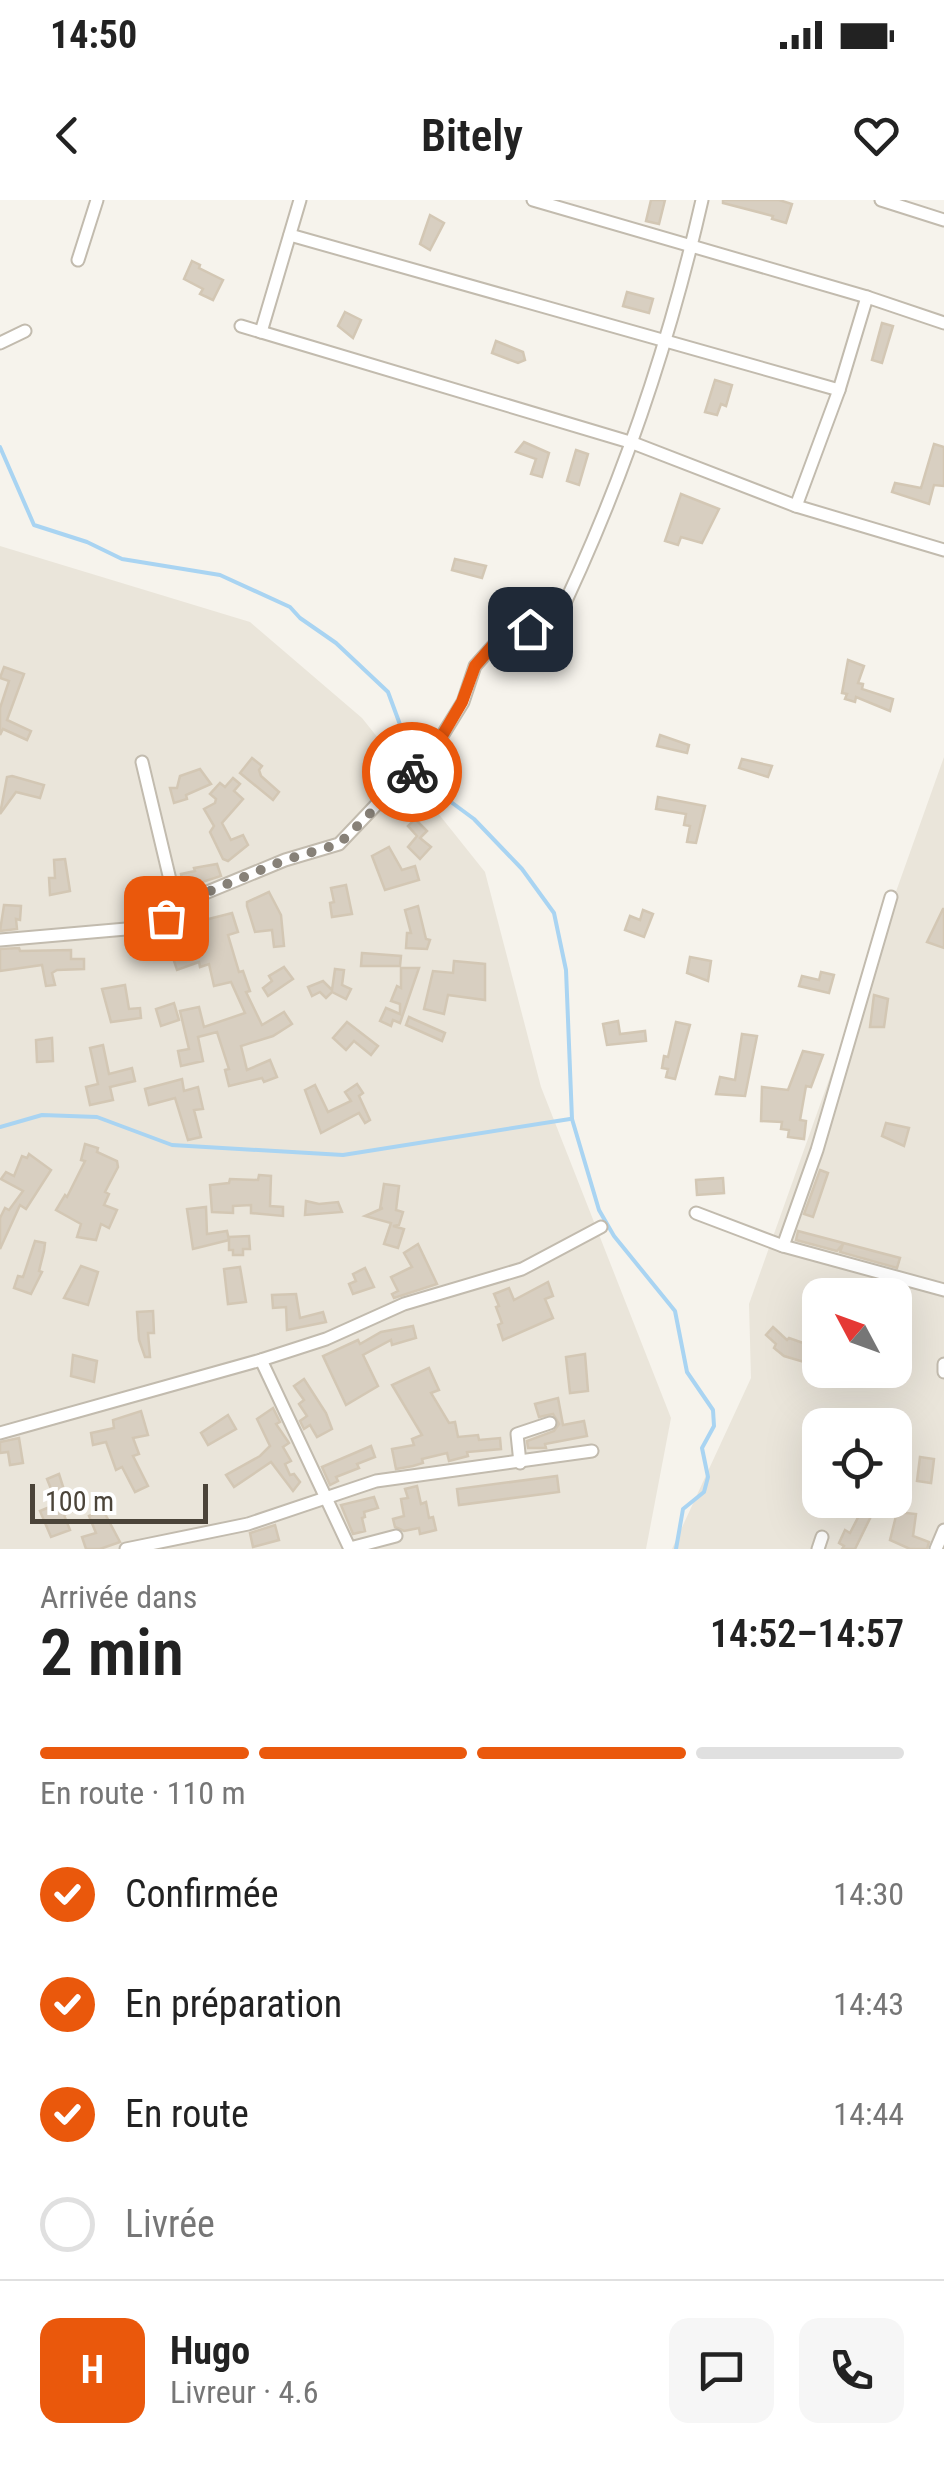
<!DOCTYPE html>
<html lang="fr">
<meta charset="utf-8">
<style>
:root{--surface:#fff;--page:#f6f6f6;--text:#222;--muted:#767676;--line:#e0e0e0;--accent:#ea580c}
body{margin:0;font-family:"Roboto Condensed",sans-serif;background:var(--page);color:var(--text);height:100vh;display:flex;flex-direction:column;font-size:38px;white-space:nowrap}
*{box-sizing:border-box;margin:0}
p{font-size:32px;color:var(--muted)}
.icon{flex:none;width:55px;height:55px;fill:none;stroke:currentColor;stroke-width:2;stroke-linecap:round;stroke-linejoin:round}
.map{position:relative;height:1349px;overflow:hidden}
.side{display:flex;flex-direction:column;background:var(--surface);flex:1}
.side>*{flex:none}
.needle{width:65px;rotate:311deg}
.buttons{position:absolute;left:802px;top:1078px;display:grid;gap:20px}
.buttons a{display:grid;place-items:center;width:110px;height:110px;border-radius:20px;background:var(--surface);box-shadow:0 10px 40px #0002;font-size:50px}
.scale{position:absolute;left:30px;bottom:25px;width:178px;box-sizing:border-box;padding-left:10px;border:5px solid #4b4439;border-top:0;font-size:28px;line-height:35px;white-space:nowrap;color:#4b4439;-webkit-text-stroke:8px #fff;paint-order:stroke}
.pin{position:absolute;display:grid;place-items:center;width:85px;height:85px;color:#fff;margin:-42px;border-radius:20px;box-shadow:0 5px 15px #0006}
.courier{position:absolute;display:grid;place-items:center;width:100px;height:100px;margin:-50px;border:8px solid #ea580c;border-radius:50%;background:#fff;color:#222;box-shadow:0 2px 12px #0007}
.head em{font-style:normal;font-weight:600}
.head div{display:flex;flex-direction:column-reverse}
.head{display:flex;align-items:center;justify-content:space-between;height:170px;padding:0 40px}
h1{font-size:65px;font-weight:600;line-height:75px}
.bar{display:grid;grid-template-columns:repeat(4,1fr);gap:15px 10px;align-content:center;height:120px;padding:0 40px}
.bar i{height:12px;border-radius:8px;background:var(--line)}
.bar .current{background:var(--accent)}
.bar p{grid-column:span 4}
.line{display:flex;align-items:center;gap:25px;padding:0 40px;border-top:2px solid var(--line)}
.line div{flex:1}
.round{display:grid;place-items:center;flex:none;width:105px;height:105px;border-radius:20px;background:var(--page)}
ol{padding:0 40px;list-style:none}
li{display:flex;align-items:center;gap:30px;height:110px}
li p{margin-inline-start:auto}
li .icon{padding:10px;border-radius:50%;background:var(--accent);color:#fff;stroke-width:4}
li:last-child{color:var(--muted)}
li i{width:55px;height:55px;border:5px solid var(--line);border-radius:50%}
.status{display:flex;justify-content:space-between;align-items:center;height:70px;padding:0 50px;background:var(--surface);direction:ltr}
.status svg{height:28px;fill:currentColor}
header{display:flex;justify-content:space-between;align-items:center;height:130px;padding:0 40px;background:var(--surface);font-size:45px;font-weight:600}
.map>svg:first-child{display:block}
.residential{fill:#eae5da;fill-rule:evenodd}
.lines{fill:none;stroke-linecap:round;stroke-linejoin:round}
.stream{stroke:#a9d4f2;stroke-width:4}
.building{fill:#d8cfc1;stroke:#d3c7b4;stroke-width:2.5}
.minor-casing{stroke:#c2bbae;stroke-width:15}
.minor{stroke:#fff;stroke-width:11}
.done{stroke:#878178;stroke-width:10;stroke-dasharray:0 18}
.route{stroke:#ea580c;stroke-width:12}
</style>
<div class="status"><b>14:50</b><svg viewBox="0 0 49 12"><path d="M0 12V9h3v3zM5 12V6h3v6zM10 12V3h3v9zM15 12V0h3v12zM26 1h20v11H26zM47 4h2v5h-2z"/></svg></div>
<header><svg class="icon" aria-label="back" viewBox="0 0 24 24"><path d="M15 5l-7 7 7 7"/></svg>Bitely<svg class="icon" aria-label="heart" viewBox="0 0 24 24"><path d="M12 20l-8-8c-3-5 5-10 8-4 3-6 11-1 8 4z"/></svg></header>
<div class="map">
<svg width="944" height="1349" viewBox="0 0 944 1349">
<rect width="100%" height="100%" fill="#f6f3ec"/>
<g class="residential">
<polygon points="0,346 250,422 362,518 485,672 541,887 671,1218 646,1349 0,1349"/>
<path d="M944 557V1349H672L751 1178 749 1104ZM820 1095H895V1170H820ZM820 1225H895V1300H820Z"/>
</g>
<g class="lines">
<g class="stream">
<polyline points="0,247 34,325 87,342 122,359 220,375 290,407 300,418 336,443 388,492 412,557 426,565 434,582 451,602 474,619 522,669 554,713 566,770 572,919 599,1010 614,1036 675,1111 687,1172 713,1210 714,1226 702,1248 708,1277 704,1292 683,1309 676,1349"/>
<polyline points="0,927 42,915 97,917 172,945 343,955 570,919"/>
</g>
</g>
<g class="building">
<polygon points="651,0 665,0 659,24 646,21"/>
<polygon points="723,0 779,0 792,4 786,23 772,19 773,16 723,3"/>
<polygon points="430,15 444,23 430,50 420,44"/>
<polygon points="192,61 200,65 199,68 223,80 213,100 200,94 203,89 184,79"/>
<polygon points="627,92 653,99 649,113 623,106"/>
<polygon points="345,112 361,120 353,138 338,126"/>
<polygon points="882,123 893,126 882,163 872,160"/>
<polygon points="496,141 523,152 525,160 518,163 492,153"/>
<polygon points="715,180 732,185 726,206 721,204 717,215 705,212"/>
<polygon points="524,242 549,253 542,277 531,274 536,259 516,252"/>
<polygon points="934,244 944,247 944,286 934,285 929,304 892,292 895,283 921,288"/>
<polygon points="576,250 588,254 579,285 567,281"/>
<polygon points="681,294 719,309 702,343 681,337 678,345 665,341"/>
<polygon points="455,359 486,366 482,378 452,370"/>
<polygon points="848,460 864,466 858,483 863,484 862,489 893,499 890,511 856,497 855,502 845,499 847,494 842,493"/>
<polygon points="4,467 24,474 7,520 31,531 27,540 3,529 0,535 0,508 9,481 0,478"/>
<polygon points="660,535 689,545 687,553 657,546"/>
<polygon points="252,558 262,566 259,570 261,576 279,592 273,600 240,573"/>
<polygon points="742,559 772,566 768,577 739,568"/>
<polygon points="200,569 211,584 186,595 187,599 174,603 170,588 177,588 180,576"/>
<polygon points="12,576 44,585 40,598 16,592 0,614 7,577"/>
<polygon points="233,578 240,584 234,591 243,599 222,623 231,640 243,635 248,645 228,661 223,659 210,632 214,626 204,609 215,603 216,599 210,594 220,583 225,587"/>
<polygon points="658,597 705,606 696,643 687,642 690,626 684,625 686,614 656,609"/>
<polygon points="415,619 427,631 420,638 431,647 420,659 408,647 417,636 408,626"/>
<polygon points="389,647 402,670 415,666 419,680 385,690 372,656"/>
<polygon points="65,659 70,691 50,695 49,678 55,678 54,660"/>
<polygon points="217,664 221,676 184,688 181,674 195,671 194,668"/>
<polygon points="346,685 352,714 332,717 330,703 334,702 331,688"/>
<polygon points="269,692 281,715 284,746 274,747 272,730 255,732 247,706 247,702"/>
<polygon points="4,705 21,706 20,720 16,719 17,729 0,731"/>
<polygon points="418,706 426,739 430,740 427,749 406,748 407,733 411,733 405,710"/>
<polygon points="943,709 944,709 944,748 927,742"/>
<polygon points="643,710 653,714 644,737 625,730 630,716 640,720"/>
<polygon points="232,713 238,732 228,735 239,772 243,771 250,791 246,792 262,825 284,812 292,824 273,836 241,846 247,870 270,860 277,877 264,882 262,878 229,886 225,870 229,869 217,832 198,837 203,861 181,866 178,851 189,849 180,811 199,807 204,827 245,813 231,782 214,786 209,764 200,767 199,762 177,770 168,743 144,751 141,741 175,727 180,742 196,736 194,724 197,722"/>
<polygon points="19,748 20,751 71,750 71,759 84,759 84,769 57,770 52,773 55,785 46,786 42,765 0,771 0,749"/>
<polygon points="362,753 401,756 400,766 361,766"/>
<polygon points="690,757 711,761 708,781 687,773"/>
<polygon points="454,761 485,764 485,800 448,795 444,814 424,809 433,771 453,773"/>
<polygon points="284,767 293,779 268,796 263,788 272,781 269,776"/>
<polygon points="401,768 419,768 400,823 393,820 391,826 380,821 386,808 400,814 400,804 391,801 397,786 401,788"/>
<polygon points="335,769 344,770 342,785 351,789 346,799 332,792 326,798 320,792 312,796 308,787 323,781 332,790"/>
<polygon points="821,772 834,775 829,793 799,786 802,776 819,780"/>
<polygon points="125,785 129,809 140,808 141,818 111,822 102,789"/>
<polygon points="874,795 888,799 884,827 870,827"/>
<polygon points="174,803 179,820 161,826 156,809"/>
<polygon points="409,817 445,833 442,841 406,825"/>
<polygon points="618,821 620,834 645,831 646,841 607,845 603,824"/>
<polygon points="347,822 378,846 371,855 354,841 346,850 333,838"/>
<polygon points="676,822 690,825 675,879 666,877 668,869 662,868 664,856 668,857"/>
<polygon points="742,834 757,836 745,896 716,894 720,877 735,880"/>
<polygon points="52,838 53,861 37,862 36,840"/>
<polygon points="103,845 109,874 132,868 135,881 110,887 113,900 90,905 86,887 98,884 90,848"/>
<polygon points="803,851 823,855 811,887 806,886 800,920 806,921 804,939 788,937 789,930 781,929 782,922 761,921 762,887 788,890"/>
<polygon points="182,879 184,891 198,887 203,909 194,910 201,937 188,940 175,898 149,905 145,889"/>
<polygon points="357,884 363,893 359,896 370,920 365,923 359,913 321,933 305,890 315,885 328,912 351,901 345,892"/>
<polygon points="886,923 909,928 904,946 882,936"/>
<polygon points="85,944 98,948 97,952 117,961 118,967 105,992 109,994 104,1005 117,1010 109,1028 101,1024 96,1040 77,1037 81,1024 56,1010 65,995 67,997 85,961 81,960"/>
<polygon points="29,954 51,970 26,1009 20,1005 0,1049 0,1018 5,1008 9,1010 23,991 1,979 6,972 14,976 22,956 27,958"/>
<polygon points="820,970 828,973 813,1017 804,1014"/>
<polygon points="259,975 271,976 270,1006 283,1007 283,1016 251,1013 251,1005 233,1006 233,1013 212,1012 210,985 229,983 230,979 258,980"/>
<polygon points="723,978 724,993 697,995 696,980"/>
<polygon points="384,984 399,986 396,1010 403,1012 399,1025 393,1026 404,1029 398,1048 384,1044 391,1023 365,1016 383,1008 380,1009"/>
<polygon points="306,1001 319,1004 338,1002 342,1012 305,1015"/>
<polygon points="206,1007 207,1034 227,1031 229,1040 193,1049 187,1009"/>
<polygon points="798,1031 900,1058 897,1068 840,1052 843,1044 837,1051 796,1040"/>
<polygon points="249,1036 250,1049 243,1049 243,1055 233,1055 233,1050 229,1050 229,1037"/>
<polygon points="35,1041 45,1043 44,1051 39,1071 42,1072 31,1094 14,1088 18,1076 23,1077"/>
<polygon points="418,1044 437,1084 394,1098 392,1094 398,1091 391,1077 412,1067 404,1053"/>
<polygon points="81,1066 98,1072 88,1105 64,1098"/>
<polygon points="240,1067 246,1102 228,1104 224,1069"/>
<polygon points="365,1068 374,1087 353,1094 349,1084 356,1081 353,1074"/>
<polygon points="548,1082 553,1096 545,1099 553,1118 503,1140 498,1125 502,1123 496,1107 499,1106 494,1094 509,1088 514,1100"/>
<polygon points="296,1094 300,1118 323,1112 326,1122 287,1130 286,1107 273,1108 272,1095"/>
<polygon points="153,1111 154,1133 148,1133 150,1157 145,1157 139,1140 137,1112"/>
<polygon points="413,1126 416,1138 392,1145 391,1140 363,1155 378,1186 346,1205 323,1156 358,1140 360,1144 381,1132"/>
<polygon points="773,1127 787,1140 789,1138 809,1145 804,1162 784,1156 774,1148 776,1144 766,1135"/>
<polygon points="585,1154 588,1191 570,1193 566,1157"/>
<polygon points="73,1155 97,1161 94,1182 71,1176"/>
<polygon points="429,1168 439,1190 431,1193 449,1223 455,1222 458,1237 478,1235 479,1240 500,1238 501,1249 467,1252 468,1256 449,1261 447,1253 422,1259 423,1263 413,1266 396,1269 392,1249 414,1245 412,1239 422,1235 392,1185"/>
<polygon points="304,1179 326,1213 332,1229 317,1237 310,1225 304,1229 300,1221 307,1216 299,1204 304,1200 294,1186"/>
<polygon points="558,1198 563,1225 584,1221 587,1236 545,1244 546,1248 528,1248 527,1241 554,1231 559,1224 553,1214 539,1217 535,1204"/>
<polygon points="273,1208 280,1222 276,1224 289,1243 283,1247 291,1261 285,1264 290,1275 294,1274 300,1282 293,1291 271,1262 234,1287 226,1275 260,1256 270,1246 257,1219"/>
<polygon points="141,1211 148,1235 133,1238 139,1254 133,1256 148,1286 135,1292 122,1267 116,1270 106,1242 93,1245 91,1233 114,1228 113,1220"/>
<polygon points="228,1215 236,1229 208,1245 201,1233"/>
<polygon points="19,1238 23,1263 10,1265 8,1252 0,1253 0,1242"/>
<polygon points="371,1246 375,1257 357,1264 359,1268 336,1277 338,1281 330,1285 322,1267"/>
<polygon points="920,1257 934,1259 931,1283 917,1281"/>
<polygon points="59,1274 71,1312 64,1315 70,1330 51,1337 40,1311 57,1304 47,1279"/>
<polygon points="557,1276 559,1292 459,1305 457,1289"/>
<polygon points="417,1286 421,1304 426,1302 429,1318 433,1317 436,1330 420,1334 419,1328 404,1331 395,1327 393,1319 404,1316 401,1299 408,1298 405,1289"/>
<polygon points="374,1297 378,1308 364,1312 365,1317 362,1318 365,1331 353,1334 341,1305"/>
<polygon points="867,1300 879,1300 855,1349 842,1349 844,1346 839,1343 845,1330 850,1333"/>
<polygon points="103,1310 120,1342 100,1349 86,1349 82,1337 96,1333 89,1316"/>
<polygon points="897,1312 916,1314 913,1336 929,1342 927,1349 910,1349 890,1340"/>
<polygon points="275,1325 279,1340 253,1347 250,1333"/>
</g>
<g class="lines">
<g class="minor-casing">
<g id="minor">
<polyline points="533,0 867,97 944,123"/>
<polyline points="881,0 944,20"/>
<polyline points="290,35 839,190"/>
<polyline points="78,60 97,0"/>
<polyline points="241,126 633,243 796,306 944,350"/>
<polyline points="261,132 300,0"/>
<polyline points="0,143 25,131"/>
<polyline points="796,306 839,190 867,97"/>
<polyline points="142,562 176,705"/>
<path d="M0 740 149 727 166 718 176 705 285 660 339 644 395 585 429 557 463 502 475 466 509 428 552 430C619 293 668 149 702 0"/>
<polyline points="696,1013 783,1046 944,1090"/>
<polyline points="783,1046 817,950 891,697"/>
<polyline points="261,1160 350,1349"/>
<polyline points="944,1164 944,1172"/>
<polyline points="0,1233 261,1160 326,1139 404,1104 522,1069 601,1027"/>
<polyline points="520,1263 517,1234 550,1223"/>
<polyline points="350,1348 396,1336"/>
<polyline points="126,1349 248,1324 376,1281 592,1251"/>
<polyline points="818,1349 822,1337"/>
<polyline points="936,1349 944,1330"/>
</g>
</g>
<use href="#minor" class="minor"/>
</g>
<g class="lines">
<polyline class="done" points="166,718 176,705 186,701 285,660 339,644 412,572"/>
<polyline class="route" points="412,572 429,558 462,502 475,466 508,428 530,429"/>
</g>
</svg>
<div class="buttons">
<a><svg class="needle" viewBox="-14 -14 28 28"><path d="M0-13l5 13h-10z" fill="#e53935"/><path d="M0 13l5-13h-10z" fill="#767676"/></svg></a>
<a><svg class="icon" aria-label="locate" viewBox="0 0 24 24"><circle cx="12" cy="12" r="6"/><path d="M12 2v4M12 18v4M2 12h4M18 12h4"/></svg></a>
</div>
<div class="scale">100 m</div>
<div class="pin" style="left:166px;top:718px;background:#ea580c"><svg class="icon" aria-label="bag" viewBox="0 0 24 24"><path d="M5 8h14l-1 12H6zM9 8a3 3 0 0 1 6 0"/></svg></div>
<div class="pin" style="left:530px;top:429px;background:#1f2937"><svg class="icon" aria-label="home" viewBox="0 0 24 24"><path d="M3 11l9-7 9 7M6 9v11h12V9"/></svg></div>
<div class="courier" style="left:412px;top:572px"><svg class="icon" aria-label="bike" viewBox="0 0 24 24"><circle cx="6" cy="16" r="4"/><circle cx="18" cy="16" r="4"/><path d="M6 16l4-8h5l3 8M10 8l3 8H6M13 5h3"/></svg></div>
</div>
<section class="side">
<div class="head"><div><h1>2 min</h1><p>Arrivée dans</p></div><em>14:52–14:57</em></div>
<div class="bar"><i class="current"></i><i class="current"></i><i class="current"></i><i></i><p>En route · 110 m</p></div>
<ol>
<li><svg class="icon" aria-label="check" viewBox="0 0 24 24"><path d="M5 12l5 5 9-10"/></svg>Confirmée<p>14:30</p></li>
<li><svg class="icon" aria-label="check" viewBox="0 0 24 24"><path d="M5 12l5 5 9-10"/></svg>En préparation<p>14:43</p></li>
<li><svg class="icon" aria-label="check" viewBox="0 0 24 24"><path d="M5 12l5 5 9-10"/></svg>En route<p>14:44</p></li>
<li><i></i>Livrée</li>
</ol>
<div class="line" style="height:180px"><b class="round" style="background:var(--accent);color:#fff">H</b><div><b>Hugo</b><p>Livreur · 4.6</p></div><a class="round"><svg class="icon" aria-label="chat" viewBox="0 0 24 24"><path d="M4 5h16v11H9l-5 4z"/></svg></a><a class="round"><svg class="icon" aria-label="phone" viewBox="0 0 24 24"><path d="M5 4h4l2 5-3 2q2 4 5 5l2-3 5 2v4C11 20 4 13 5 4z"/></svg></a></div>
</section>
